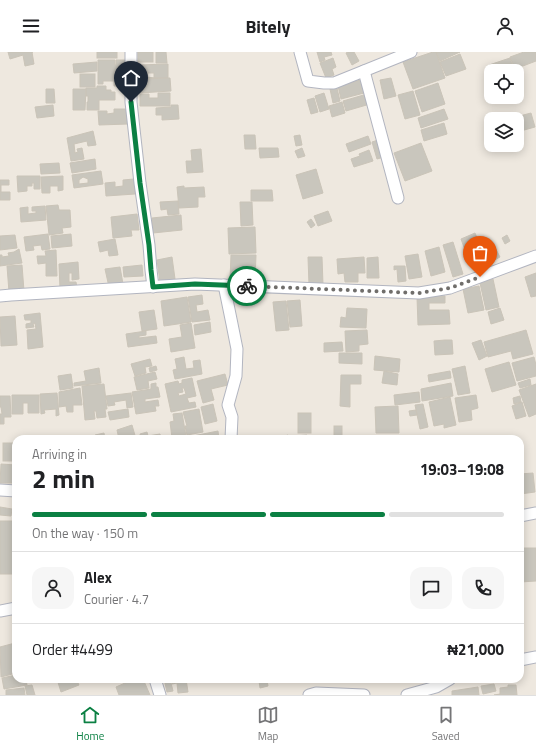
<!DOCTYPE html>
<meta charset="utf-8">
<style>
:root{--surface:#fff;--page:#f6f6f6;--text:#202124;--muted:#757577;--line:#e0e0e0;--accent:#0b8043}
body{margin:0;font-family:"Titillium Web",sans-serif;background:var(--page);color:var(--text);height:100vh;display:flex;flex-direction:column;font-size:15px;white-space:nowrap}
*{box-sizing:border-box;margin:0}
p{font-size:13px;color:var(--muted)}
.icon{flex:none;width:22px;height:22px;fill:none;stroke:currentColor;stroke-width:2;stroke-linecap:round;stroke-linejoin:round}
.map{position:relative;flex:1;overflow:hidden}
.side{position:absolute;left:12px;top:383px;width:512px;height:248px;display:flex;flex-direction:column;background:var(--surface);border-radius:12px;box-shadow:0 2px 10px #0003}
.side>*{flex:none}
.tools{position:absolute;left:484px;top:12px;display:grid;gap:8px}
.tools a{display:grid;place-items:center;width:40px;height:40px;border-radius:8px;background:var(--surface);box-shadow:0 2px 10px #0003;font-size:20px}
.pin{position:absolute;display:grid;place-items:center;width:34px;height:34px;color:#fff;margin:-41px -17px;border-radius:50% 50% 50% 0;rotate:-45deg;box-shadow:0 0 4px #0007}
.pin .icon{rotate:45deg}
.courier{position:absolute;display:grid;place-items:center;width:40px;height:40px;margin:-20px;border:3px solid #0b8043;border-radius:50%;background:#fff;color:#222;box-shadow:0 1px 5px #0007}
.headline em{font-style:normal;font-weight:700}
.headline div{display:flex;flex-direction:column-reverse}
.headline{display:flex;align-items:center;justify-content:space-between;height:68px;padding:0 20px}
h1{font-size:26px;font-weight:700;line-height:30px}
.bar{display:grid;grid-template-columns:repeat(4,1fr);gap:6px 4px;align-content:center;height:48px;padding:0 20px}
.bar i{height:5px;border-radius:3px;background:var(--line)}
.bar .active{background:var(--accent)}
.bar p{grid-column:span 4}
.line{display:flex;align-items:center;gap:10px;padding:0 20px;border-top:1px solid var(--line)}
.line div{flex:1}
.round{display:grid;place-items:center;flex:none;width:42px;height:42px;border-radius:12px;background:var(--page)}
header{display:flex;justify-content:space-between;align-items:center;height:52px;padding:0 20px;background:var(--surface);font-size:18px;font-weight:700}
.menu{display:flex;justify-content:space-around;align-items:center;height:56px;border-top:1px solid var(--line);background:var(--surface);font-size:11px;color:var(--muted)}
.menu a{display:grid;justify-items:center;gap:2px}
.menu .active{color:var(--accent)}
.map>svg:first-child{display:block}
.building{fill:#c9c6bd;stroke:#cac4b8;fill-rule:evenodd}
.lines{fill:none;stroke-linecap:round;stroke-linejoin:round}
.street-casing{stroke:#b2b5c0;stroke-width:13}
.street{stroke:#fff;stroke-width:11}
.done{stroke:#706e6b;stroke-width:4;stroke-dasharray:0 7.2}
.route{stroke:#0b8043;stroke-width:5}
</style>
<header><svg class="icon" aria-label="menu" viewBox="0 0 24 24"><path d="M4 6h16M4 12h16M4 18h16"/></svg>Bitely<svg class="icon" aria-label="person" viewBox="0 0 24 24"><circle cx="12" cy="8" r="4"/><path d="M4 21q1-7 8-7t8 7"/></svg></header>
<div class="map">
<svg width="536" height="643" viewBox="0 0 536 643">
<rect width="100%" height="100%" fill="#eee8df"/>
<g class="building">
<polygon points="8,0 33,0 32,0 34,12 25,14 23,3 10,7"/>
<rect x="97" y="0" width="20" height="6"/>
<rect x="138" y="0" width="15" height="10"/>
<polygon points="156,0 166,0 167,11 156,11"/>
<polygon points="317,0 331,0 332,3 324,5 325,8 320,10"/>
<polygon points="348,0 354,0 359,9 352,13 346,1"/>
<polygon points="433,0 436,0 445,26 413,37 403,10"/>
<polygon points="436,0 460,0 440,9"/>
<polygon points="524,0 536,0 536,9 515,17 510,5"/>
<polygon points="460,2 466,17 446,24 440,10"/>
<polygon points="333,6 336,15 332,17 334,23 326,26 320,11"/>
<polygon points="510,6 514,19 491,19 489,13"/>
<polygon points="98,8 115,8 115,13 116,13 116,8 127,8 127,34 114,34 114,29 103,29 103,32 98,32"/>
<polygon points="97,10 97,19 74,21 73,12"/>
<path d="M168 12V26H139L138 13ZM139 21H146V26H139ZM147 21H154V26L147 25Z"/>
<rect x="80" y="22" width="15" height="13"/>
<polygon points="491,23 491,41 485,25"/>
<polygon points="170,26 171,39 139,41 139,27"/>
<polygon points="391,26 396,44 384,47 380,28"/>
<polygon points="364,27 368,40 341,47 338,34"/>
<polygon points="438,31 445,52 422,60 415,39"/>
<polygon points="97,34 106,34 106,38 111,38 111,40 115,40 115,48 99,48 99,58 87,58 87,50 88,50 88,44 86,44 86,36 97,36"/>
<polygon points="517,35 519,35 521,45 514,46 514,45 517,45"/>
<polygon points="337,36 340,49 333,51 330,37"/>
<polygon points="46,37 54,37 55,51 46,51"/>
<polygon points="73,37 86,37 85,58 73,58"/>
<polygon points="413,39 420,63 405,67 398,43"/>
<polygon points="158,41 170,41 170,54 140,54 140,42 149,42 149,46 158,46"/>
<polygon points="324,41 329,57 320,60 315,44"/>
<polygon points="367,42 370,52 346,59 343,49"/>
<polygon points="314,46 318,60 311,62 307,48"/>
<polygon points="342,50 345,61 332,65 329,54"/>
<polygon points="53,53 54,64 37,66 35,55"/>
<polygon points="171,53 178,53 179,67 162,68 162,63 156,63 156,56 171,55"/>
<polygon points="114,57 128,57 128,72 99,73 98,59 107,59 107,62 114,61"/>
<polygon points="444,57 448,67 421,76 418,66"/>
<polygon points="531,61 535,75 517,80 517,67 508,67"/>
<polygon points="444,71 447,82 424,89 421,78"/>
<polygon points="93,79 96,93 88,94 87,89 74,92 75,101 78,100 77,97 82,96 84,107 71,109 67,86"/>
<polygon points="244,83 255,83 256,97 245,97"/>
<polygon points="300,83 302,93 296,94 294,84"/>
<polygon points="368,84 371,92 349,100 346,92"/>
<polygon points="378,88 384,105 377,107 372,90"/>
<polygon points="421,91 432,119 405,129 394,101"/>
<polygon points="259,96 278,96 279,105 260,106"/>
<polygon points="302,96 305,104 298,106 295,99"/>
<polygon points="201,97 203,120 187,121 186,109 192,109 191,98"/>
<polygon points="369,98 373,109 354,115 351,107 360,104 359,102"/>
<polygon points="95,107 96,117 72,121 70,111"/>
<polygon points="59,111 60,121 41,122 40,112"/>
<polygon points="316,117 323,141 303,147 296,123"/>
<path d="M101 119 103 132 74 136 72 123ZM83 125 88 127V131L79 132V128Z"/>
<polygon points="17,124 40,124 40,137 34,137 34,131 32,131 32,134 27,134 27,139 18,140"/>
<polygon points="63,124 63,138 58,139 58,134 50,134 50,141 42,141 41,125"/>
<polygon points="134,127 135,142 106,144 105,131 115,130 115,135 123,134 123,128"/>
<polygon points="0,128 9,128 9,133 1,133 1,140 10,140 10,148 0,148"/>
<polygon points="184,134 184,136 204,135 205,145 198,145 198,155 179,156 177,135"/>
<polygon points="251,138 272,138 273,149 251,149"/>
<polygon points="178,149 179,162 168,163 167,157 161,158 160,150"/>
<polygon points="240,150 252,150 253,173 241,174"/>
<polygon points="58,153 59,158 70,158 71,175 62,176 63,181 49,183 46,154"/>
<polygon points="45,154 46,168 21,170 20,156 28,155 28,162 36,161 36,159 32,159 32,155"/>
<polygon points="328,159 332,169 318,174 314,164"/>
<polygon points="137,162 139,178 131,178 132,184 113,186 111,165"/>
<polygon points="181,163 182,178 153,181 152,166"/>
<polygon points="311,167 315,173 311,176 307,170"/>
<polygon points="255,175 256,201 229,202 228,176"/>
<polygon points="475,181 488,213 477,218 468,197 465,198 461,187"/>
<polygon points="48,182 50,197 42,198 41,193 33,194 34,198 26,199 24,185"/>
<polygon points="71,182 72,194 52,196 51,184"/>
<polygon points="15,183 17,196 0,198 0,184"/>
<polygon points="507,183 510,189 505,192 502,186"/>
<polygon points="115,187 118,203 109,204 108,198 100,200 98,190"/>
<polygon points="453,190 463,222 453,225 443,193"/>
<polygon points="492,190 500,205 489,211 481,195"/>
<polygon points="439,195 445,220 431,224 425,199"/>
<polygon points="19,197 22,211 0,214 0,203 2,203 2,205 9,204 8,201 14,200"/>
<polygon points="56,198 57,224 46,224 46,211 38,212 37,204 46,204 45,199"/>
<polygon points="418,202 422,225 409,227 405,204"/>
<polygon points="231,203 256,203 255,228 230,228"/>
<polygon points="172,205 175,227 160,230 157,208"/>
<polygon points="308,205 322,205 323,233 309,233"/>
<polygon points="364,205 365,221 358,221 358,230 345,230 344,221 338,222 337,207"/>
<polygon points="378,205 379,226 367,226 367,206"/>
<polygon points="78,210 79,227 72,228 72,221 69,221 69,230 76,230 77,236 60,237 59,212"/>
<polygon points="22,213 24,239 9,240 7,214"/>
<polygon points="142,213 143,224 124,225 123,215"/>
<polygon points="394,214 405,214 406,229 398,230 397,217 394,218"/>
<polygon points="120,215 123,232 109,235 105,217"/>
<polygon points="536,221 536,244 531,245 525,225"/>
<polygon points="493,227 499,255 486,258 480,231"/>
<polygon points="479,234 484,258 468,261 463,237"/>
<polygon points="202,243 203,252 196,253 197,260 208,258 210,268 192,270 188,245"/>
<polygon points="445,244 445,251 429,251 429,258 449,258 450,272 418,273 417,245"/>
<polygon points="187,245 191,270 164,274 161,249"/>
<polygon points="300,248 302,274 290,275 287,249"/>
<polygon points="286,249 289,278 276,279 273,250"/>
<polygon points="347,256 367,257 366,276 340,275 341,265 346,266"/>
<polygon points="500,256 504,268 491,272 488,260"/>
<polygon points="154,258 157,277 142,279 139,260"/>
<polygon points="40,261 43,295 28,297 27,278 36,277 35,271 33,272 34,275 26,276 26,272 31,271 31,268 25,268 24,263"/>
<polygon points="15,264 17,293 1,294 0,265"/>
<polygon points="210,270 211,280 195,283 194,273"/>
<polygon points="191,271 195,296 171,300 169,287 182,285 180,273"/>
<polygon points="367,278 368,292 359,293 359,299 346,300 345,279"/>
<polygon points="526,278 533,302 513,307 511,299 488,305 484,290"/>
<polygon points="146,279 146,283 139,284 139,286 156,284 157,291 128,295 126,282"/>
<polygon points="445,288 452,288 453,302 435,303 434,289"/>
<polygon points="481,288 487,304 479,308 472,291"/>
<polygon points="342,290 343,299 324,300 324,291"/>
<polygon points="339,301 362,301 362,312 339,311"/>
<polygon points="375,304 400,307 399,320 374,318"/>
<polygon points="184,305 186,317 194,316 193,309 200,308 202,322 175,327 173,318 177,317 175,307"/>
<polygon points="534,305 536,313 536,324 517,329 512,311"/>
<polygon points="150,307 152,314 145,315 146,321 135,324 131,312"/>
<polygon points="509,310 516,333 492,340 485,317"/>
<polygon points="156,314 157,318 150,320 149,316"/>
<polygon points="465,314 470,341 458,343 452,317"/>
<polygon points="99,316 101,331 74,334 74,331 86,329 84,319"/>
<polygon points="384,319 398,322 397,333 382,331"/>
<polygon points="450,319 451,326 429,330 428,323"/>
<polygon points="155,320 157,327 148,329 149,336 137,338 134,325"/>
<polygon points="71,322 73,336 60,338 58,324"/>
<polygon points="225,322 228,333 211,337 214,348 203,351 197,329"/>
<polygon points="341,323 361,323 361,332 350,332 350,355 340,354"/>
<path d="M192 326 196 344 187 346 189 351 195 350 196 355 171 360 165 332 178 329 179 332 182 331V328ZM182 336H184L186 342 179 344 178 341 183 340Z"/>
<polygon points="530,327 531,333 520,336 518,331"/>
<polygon points="156,331 156,335 158,335 160,345 145,347 145,350 158,348 159,354 155,354 156,359 136,362 132,340 151,337 151,332"/>
<polygon points="451,331 453,344 422,349 421,337"/>
<polygon points="104,332 107,357 105,357 106,365 97,366 96,359 94,359 95,367 85,368 82,334"/>
<polygon points="536,332 536,362 529,365 519,338"/>
<polygon points="80,336 82,353 73,353 73,360 67,360 66,354 59,355 59,340"/>
<polygon points="419,340 420,350 395,353 394,343"/>
<polygon points="57,341 59,363 56,364 56,357 44,358 45,361 41,362 40,342"/>
<polygon points="131,341 133,355 127,356 126,348 114,350 115,353 108,354 106,344"/>
<polygon points="12,343 39,343 39,361 28,361 28,351 23,351 23,362 12,362"/>
<polygon points="476,343 478,356 471,358 472,368 459,370 455,346"/>
<polygon points="0,344 10,344 11,365 4,365 4,372 0,372 0,362 2,362 1,355 0,355"/>
<polygon points="520,344 521,350 514,352 513,346"/>
<polygon points="450,345 456,373 444,376 444,372 434,374 429,350"/>
<polygon points="522,350 526,364 516,367 512,354"/>
<polygon points="213,352 217,369 205,372 201,355"/>
<polygon points="423,352 428,375 420,377 415,353"/>
<polygon points="398,354 399,381 376,381 375,355"/>
<polygon points="128,357 129,365 110,368 108,360"/>
<polygon points="199,357 203,380 187,383 185,374 187,374 183,360"/>
<polygon points="416,358 417,363 410,364 409,359"/>
<polygon points="182,361 186,384 172,386 170,370 174,369 173,362"/>
<rect x="298" y="361" width="13" height="20"/>
<polygon points="132,373 136,387 119,387 117,378"/>
<rect x="334" y="374" width="8" height="10"/>
<polygon points="218,379 219,387 178,387"/>
<polygon points="147,380 148,384 160,382 161,387 141,387 140,382"/>
<polygon points="104,381 105,387 96,387 95,383"/>
<polygon points="288,383 289,387 278,387 278,386"/>
<polygon points="307,383 307,387 293,387 293,384"/>
<rect x="62" y="385" width="22" height="2"/>
<rect x="3" y="391" width="10" height="18"/>
<polygon points="1,412 16,413 16,431 0,431"/>
<polygon points="533,421 535,440 520,442 520,422"/>
<polygon points="0,455 12,457 11,464 0,463"/>
<rect x="0" y="469" width="15" height="53"/>
<polygon points="520,496 536,496 536,529 520,530"/>
<polygon points="15,591 16,596 16,621 1,625 0,595"/>
<polygon points="16,623 16,627 26,627 27,633 4,637 2,626"/>
<polygon points="57,627 76,627 79,633 61,640"/>
<polygon points="134,627 143,627 150,643 119,643 116,635"/>
<polygon points="164,627 170,627 173,639 167,640"/>
<polygon points="172,627 186,627 188,640 178,641 177,631 172,632"/>
<polygon points="267,628 268,634 260,636 259,629"/>
<polygon points="494,632 496,639 483,642 481,634"/>
<polygon points="32,633 35,643 27,643 25,634"/>
<polygon points="508,633 516,633 517,643 494,643 500,642 500,636 508,635"/>
<polygon points="478,635 479,643 452,643 452,639"/>
<polygon points="24,636 25,643 6,643 6,638"/>
</g>
<g class="lines">
<g class="street-casing">
<g id="street">
<polyline points="131,0 131,50 140,131 149,193 151,218 153,235"/>
<polyline points="300,0 308,29 324,31 334,31 411,0"/>
<polyline points="364,19 398,146"/>
<polyline points="224,233 232,272 237,297 236,324 228,353 232,365 231,387"/>
<polyline points="0,244 11,243 195,232 419,241 450,236 536,204"/>
<polyline points="0,438 16,439"/>
<polyline points="520,464 536,461"/>
<polyline points="0,559 16,556"/>
<polyline points="520,608 536,605"/>
<polyline points="155,627 160,643"/>
<polyline points="309,643 316,641 364,643"/>
<polyline points="407,643 436,635 450,627"/>
</g>
</g>
<use href="#street" class="street"/>
</g>
<g class="lines">
<polyline class="done" points="247,234 419,241 450,236 480,225"/>
<polyline class="route" points="131,50 140,131 149,193 151,218 153,235 195,232 247,234"/>
</g>
</svg>
<div class="tools">
<a><svg class="icon" aria-label="locate" viewBox="0 0 24 24"><circle cx="12" cy="12" r="6"/><path d="M12 2v4M12 18v4M2 12h4M18 12h4"/></svg></a>
<a><svg class="icon" aria-label="layers" viewBox="0 0 24 24"><path d="M12 4l9 5-9 5-9-5zM3 14l9 5 9-5"/></svg></a>
</div>
<div class="pin" style="left:480px;top:225px;background:#ea580c"><svg class="icon" aria-label="bag" viewBox="0 0 24 24"><path d="M5 8h14l-1 12H6zM9 8a3 3 0 0 1 6 0"/></svg></div>
<div class="pin" style="left:131px;top:50px;background:#1f2937"><svg class="icon" aria-label="home" viewBox="0 0 24 24"><path d="M3 11l9-7 9 7M6 9v11h12V9"/></svg></div>
<div class="courier" style="left:247px;top:234px"><svg class="icon" aria-label="bike" viewBox="0 0 24 24"><circle cx="6" cy="16" r="4"/><circle cx="18" cy="16" r="4"/><path d="M6 16l4-8h5l3 8M10 8l3 8H6M13 5h3"/></svg></div>
<section class="side">
<div class="headline"><div><h1>2 min</h1><p>Arriving in</p></div><em>19:03–19:08</em></div>
<div class="bar"><i class="active"></i><i class="active"></i><i class="active"></i><i></i><p>On the way · 150 m</p></div>
<div class="line" style="height:72px"><a class="round"><svg class="icon" aria-label="person" viewBox="0 0 24 24"><circle cx="12" cy="8" r="4"/><path d="M4 21q1-7 8-7t8 7"/></svg></a><div><b>Alex</b><p>Courier · 4.7</p></div><a class="round"><svg class="icon" aria-label="chat" viewBox="0 0 24 24"><path d="M4 5h16v11H9l-5 4z"/></svg></a><a class="round"><svg class="icon" aria-label="phone" viewBox="0 0 24 24"><path d="M5 4h4l2 5-3 2q2 4 5 5l2-3 5 2v4C11 20 4 13 5 4z"/></svg></a></div>
<div class="line" style="height:52px"><div>Order #4499</div><b>₦21,000</b></div>
</section>
</div>
<nav class="menu">
<a class="active"><svg class="icon" aria-label="home" viewBox="0 0 24 24"><path d="M3 11l9-7 9 7M6 9v11h12V9"/></svg>Home</a>
<a><svg class="icon" aria-label="map" viewBox="0 0 24 24"><path d="M3 6l6-2 6 2 6-2v14l-6 2-6-2-6 2zM9 4v14M15 6v14"/></svg>Map</a>
<a><svg class="icon" aria-label="saved" viewBox="0 0 24 24"><path d="M7 4h10v16l-5-4-5 4z"/></svg>Saved</a>
</nav>
